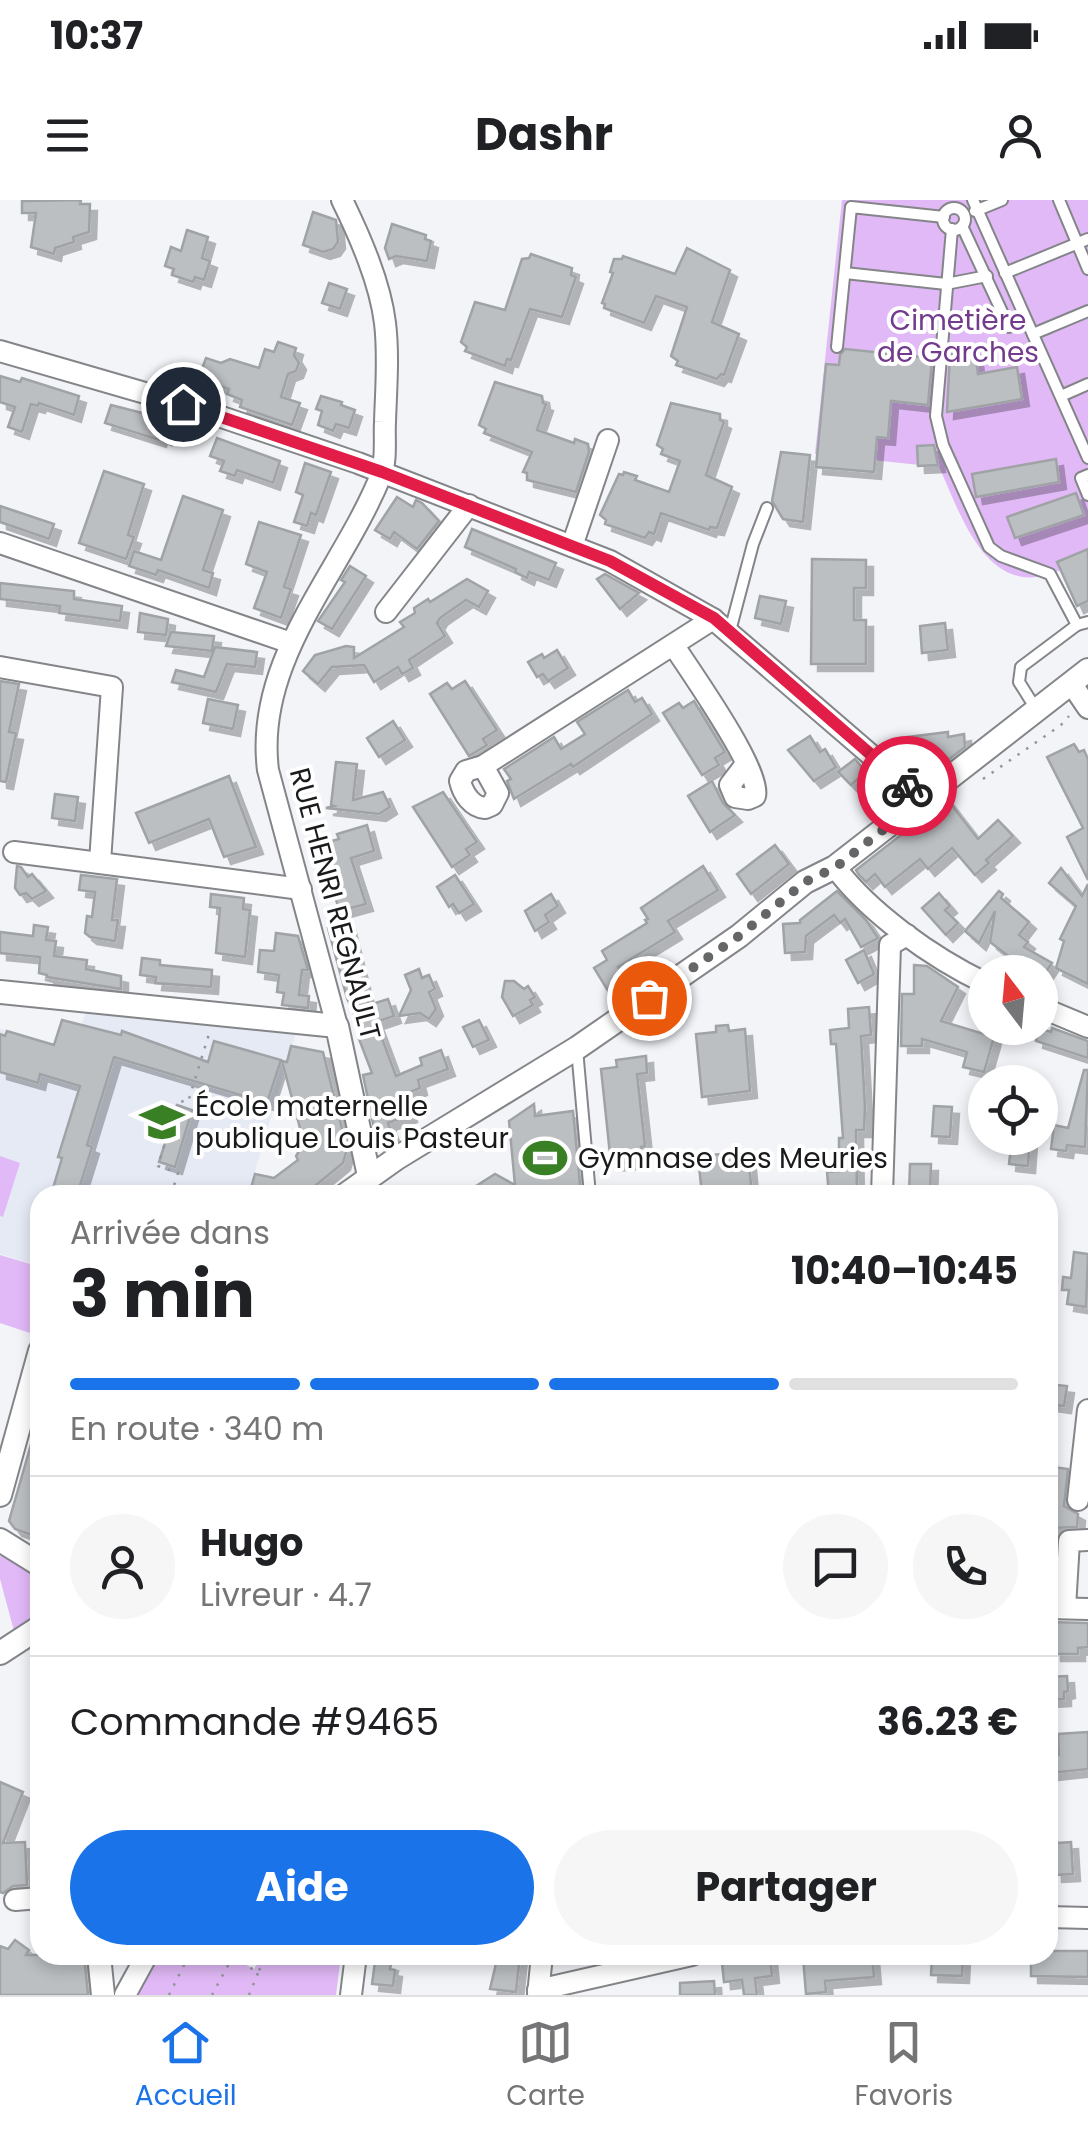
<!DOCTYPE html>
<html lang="fr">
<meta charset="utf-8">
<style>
:root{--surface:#fff;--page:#f6f6f6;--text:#202124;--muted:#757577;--line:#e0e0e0;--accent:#1a73e8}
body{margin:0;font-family:Poppins,sans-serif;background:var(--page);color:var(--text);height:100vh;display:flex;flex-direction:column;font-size:38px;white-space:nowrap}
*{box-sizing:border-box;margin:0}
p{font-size:32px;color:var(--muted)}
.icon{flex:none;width:55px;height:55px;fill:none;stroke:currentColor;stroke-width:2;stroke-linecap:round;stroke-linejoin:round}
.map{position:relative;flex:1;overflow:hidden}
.drawer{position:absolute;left:30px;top:985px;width:1028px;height:780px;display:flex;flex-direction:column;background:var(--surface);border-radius:30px;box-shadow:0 5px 15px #0003}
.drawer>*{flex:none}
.needle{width:65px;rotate:344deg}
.buttons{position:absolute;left:968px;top:755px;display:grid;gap:20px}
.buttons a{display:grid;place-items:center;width:90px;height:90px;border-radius:50%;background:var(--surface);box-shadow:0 5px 15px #0003;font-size:50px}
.pin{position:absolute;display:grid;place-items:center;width:85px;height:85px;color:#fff;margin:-42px;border:5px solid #fff;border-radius:50%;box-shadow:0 2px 10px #0007}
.courier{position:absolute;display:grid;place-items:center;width:100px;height:100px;margin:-50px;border:8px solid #e11d48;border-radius:50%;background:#fff;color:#222;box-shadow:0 2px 12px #0007}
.summary em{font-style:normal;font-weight:700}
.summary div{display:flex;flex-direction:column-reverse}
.summary{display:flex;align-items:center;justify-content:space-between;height:170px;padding:0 40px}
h1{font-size:65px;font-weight:700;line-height:75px}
.bar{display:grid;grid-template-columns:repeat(4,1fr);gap:15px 10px;align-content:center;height:120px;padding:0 40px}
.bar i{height:12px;border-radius:8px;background:var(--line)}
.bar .current{background:var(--accent)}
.bar p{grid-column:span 4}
.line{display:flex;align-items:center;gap:25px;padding:0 40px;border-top:2px solid var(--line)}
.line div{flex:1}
.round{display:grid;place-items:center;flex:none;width:105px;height:105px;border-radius:52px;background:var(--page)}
.primary-button{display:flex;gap:20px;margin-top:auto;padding:20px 40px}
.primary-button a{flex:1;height:115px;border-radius:60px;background:var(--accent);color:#fff;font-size:40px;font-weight:700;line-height:115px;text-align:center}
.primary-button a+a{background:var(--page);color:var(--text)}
.status{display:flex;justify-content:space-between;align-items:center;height:70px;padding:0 50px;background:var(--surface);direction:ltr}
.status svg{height:28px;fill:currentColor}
header{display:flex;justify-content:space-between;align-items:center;height:130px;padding:0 40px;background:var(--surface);font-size:45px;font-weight:700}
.tab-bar{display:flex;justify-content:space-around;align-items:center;height:140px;border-top:2px solid var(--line);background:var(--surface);font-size:28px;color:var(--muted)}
.tab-bar a{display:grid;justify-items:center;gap:5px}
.tab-bar .current{color:var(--accent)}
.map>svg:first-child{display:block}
.built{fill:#e5eaf5}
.green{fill:#e1b9f7}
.building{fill:#bcbfc2;stroke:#a0a3a6;stroke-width:2.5;filter:url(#shadow)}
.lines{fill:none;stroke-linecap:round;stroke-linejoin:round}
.service-casing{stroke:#848588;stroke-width:14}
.minor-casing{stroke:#848588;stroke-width:24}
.tertiary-casing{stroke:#848588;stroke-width:26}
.path{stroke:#949699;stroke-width:2.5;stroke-dasharray:2.5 8;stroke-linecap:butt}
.service{stroke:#fff;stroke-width:10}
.minor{stroke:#fff;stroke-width:20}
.tertiary{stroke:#fff;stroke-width:22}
.done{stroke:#656668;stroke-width:10;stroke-dasharray:0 18}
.route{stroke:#e11d48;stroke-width:12}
.labels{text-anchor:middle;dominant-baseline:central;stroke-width:8;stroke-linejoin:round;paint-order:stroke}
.park-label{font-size:28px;fill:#723b8c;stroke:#fff}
.street-label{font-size:28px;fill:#191a1b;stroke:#fff}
.poi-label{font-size:28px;fill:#191a1b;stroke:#fff;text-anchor:start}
</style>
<div class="status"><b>10:37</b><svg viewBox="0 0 49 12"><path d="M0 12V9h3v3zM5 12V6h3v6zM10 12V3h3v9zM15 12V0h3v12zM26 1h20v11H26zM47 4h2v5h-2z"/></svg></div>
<header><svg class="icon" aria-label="menu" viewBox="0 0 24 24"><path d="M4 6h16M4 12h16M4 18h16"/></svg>Dashr<svg class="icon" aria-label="person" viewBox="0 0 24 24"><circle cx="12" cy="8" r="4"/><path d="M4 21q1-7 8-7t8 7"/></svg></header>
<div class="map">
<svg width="1088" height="1795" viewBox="0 0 1088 1795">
<defs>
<filter id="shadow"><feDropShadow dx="7" dy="7" stdDeviation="0" flood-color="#0004"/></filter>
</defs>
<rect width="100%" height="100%" fill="#f2f4f8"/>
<polygon class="built" points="86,811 296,833 248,995 40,995 40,1067 0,1054 0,829 74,849"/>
<g class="green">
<path d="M842 0H1088V357C1072 364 1054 375 1037 377 981 384 958 307 939 267L815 254Z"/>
<polygon points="0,956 20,963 3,1017 0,1016"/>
<polygon points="0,1055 40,1067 40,1113 33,1134 0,1123"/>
<polygon points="7,1355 33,1371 40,1380 40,1412 35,1422 14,1431 0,1379 0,1356"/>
<polygon points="155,1755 227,1755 254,1769 262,1755 341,1755 336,1795 134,1795"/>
</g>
<g class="building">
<polygon points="81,0 80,4 90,4 89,32 73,37 74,42 55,48 54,54 31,47 36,13 22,13 22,1"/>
<polygon points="313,12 336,20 338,42 333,49 323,52 303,45"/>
<polygon points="392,24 426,35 425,39 431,41 427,61 396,56 389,59 385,48"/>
<polygon points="187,30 208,37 202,58 210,61 204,80 195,77 193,82 172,75 174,69 165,66 171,47 181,51"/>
<polygon points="687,48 730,70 712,122 739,134 724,175 721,174 717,179 676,165 678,161 671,156 687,107 656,96 644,123 604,108 605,104 602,103 613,73 610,72 614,59 622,59 623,56 675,74"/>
<polygon points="531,54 572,68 571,75 576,77 562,117 530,109 511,160 507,159 505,166 465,151 467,147 461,142 475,102 505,110 522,59 529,58"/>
<polygon points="329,83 347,89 340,109 322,103"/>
<polygon points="278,142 296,148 294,155 299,163 296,171 288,174 281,197 300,203 292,225 240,207 242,200 227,194 229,189 198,179 206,158 221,163 230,159 259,168 265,149 274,152"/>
<polygon points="845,149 932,158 928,205 891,201 888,238 877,237 874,272 816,267 826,164 839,165 840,155"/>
<polygon points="975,150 978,174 1017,167 1022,199 947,212 950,154"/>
<polygon points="0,176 20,182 22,178 79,196 74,215 39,203 38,206 31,204 22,232 8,227 15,207 0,202"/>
<polygon points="495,182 542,196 543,203 546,204 537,230 574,243 575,239 588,244 589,252 576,292 527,280 527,273 523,272 532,252 484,233 486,229 479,225"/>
<polygon points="321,196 342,202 341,205 355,210 349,228 336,224 333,231 318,225 322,211 316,209"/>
<polygon points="671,203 720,214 720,220 724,222 706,275 732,287 717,328 710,327 709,330 661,313 654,334 649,332 645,338 605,324 606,320 600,315 619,274 623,275 624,272 637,276 635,280 669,292 680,261 661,254 663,249 657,245"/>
<polygon points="111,205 185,224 181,237 167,232 165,238 160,236 159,240 105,223"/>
<polygon points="217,238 280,261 273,283 237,270 235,276 220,271 224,261 210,256"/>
<polygon points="934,245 938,265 918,266 917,246"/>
<polygon points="781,252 810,255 803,322 783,319 772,301"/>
<polygon points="1056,259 1059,282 976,297 972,274"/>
<polygon points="305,263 331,272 316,315 311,313 307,326 294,322 303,295 296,292"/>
<polygon points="104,271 144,284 128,335 134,337 126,359 79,343"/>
<polygon points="1076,293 1084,315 1015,338 1007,317"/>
<polygon points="183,296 223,310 203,370 213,373 209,388 158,370 156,375 129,366 134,351 161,360"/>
<polygon points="397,297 413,307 416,300 422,303 439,321 417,349 394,332 390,339 375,330"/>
<polygon points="0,306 54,324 49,339 0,322"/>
<polygon points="259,322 301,335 284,387 291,389 281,418 254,408 267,372 246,364"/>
<polygon points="472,329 556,363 549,380 529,372 527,378 515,372 516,369 465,347"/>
<polygon points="1088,349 1088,401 1077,406 1057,362"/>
<polygon points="812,359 866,360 866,388 854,388 854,420 866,420 866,464 811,464"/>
<polygon points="350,366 366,376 332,429 318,421 345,382 341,380"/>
<polygon points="605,374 639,393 620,409 597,379"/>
<polygon points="467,379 488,391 479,407 466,400 440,418 437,423 445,436 409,460 413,468 402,474 398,467 374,482 364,465 332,467 318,484 303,471 315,455 346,446 354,447 354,458 404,427 400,422 415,413 414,408 428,399 430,402"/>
<polygon points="0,383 74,391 74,399 122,406 120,421 59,413 60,406 0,399"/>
<polygon points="760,396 786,401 781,424 755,418"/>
<polygon points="140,413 168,419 166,435 138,432"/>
<polygon points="945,423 948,450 922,453 920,426"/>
<polygon points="171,432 214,436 212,451 166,446"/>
<polygon points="215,447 257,452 255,467 227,464 216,492 172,482 176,470 204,477"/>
<polygon points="557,450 568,468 548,481 543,474 537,477 528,462 542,454 544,458"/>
<polygon points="0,481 19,484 9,532 16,533 6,582 0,581"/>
<polygon points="465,481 497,530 483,539 487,545 469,556 430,494 447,483 452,489"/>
<polygon points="628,490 635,502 642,498 652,514 573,567 571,564 514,599 507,581 511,579 504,569 554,537 561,549 585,534 577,522"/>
<polygon points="208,499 238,505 233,529 203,523"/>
<polygon points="694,501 725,552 715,558 719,565 702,575 663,513 679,503 683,508"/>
<polygon points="393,521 405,540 379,557 367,538"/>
<polygon points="948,532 948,537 964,534 965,547 948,560 908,562 907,537"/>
<polygon points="810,536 820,552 825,549 836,567 814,581 788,550"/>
<polygon points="1074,544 1079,552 1084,550 1088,559 1088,680 1067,637 1083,628 1047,557"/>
<polygon points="855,559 866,572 851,585 838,572"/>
<polygon points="336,562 357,564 353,600 383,592 390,607 379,614 326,608 334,606 331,605"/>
<polygon points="229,576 256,647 224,657 209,619 149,643 136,613"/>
<polygon points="712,581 723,603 735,615 710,632 688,596"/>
<polygon points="443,592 477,642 466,649 470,655 452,667 413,607"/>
<polygon points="55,594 78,597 75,621 52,618"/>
<polygon points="947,599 978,639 998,620 1013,636 986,660 989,663 975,675 952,648 928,669 920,659 885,687 875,674 866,682 859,675 856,670"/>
<polygon points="367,625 374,651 351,658 366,704 340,711 325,670 321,671 314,646 339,639 337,634"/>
<polygon points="775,645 789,664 751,694 737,674"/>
<polygon points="17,666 21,667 28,677 32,674 46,691 32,699 26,693 20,695 15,688"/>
<polygon points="703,666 718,690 668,721 675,732 618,767 628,783 610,794 594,768 607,760 602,751 647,723 645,720 648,719 641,708"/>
<polygon points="1061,668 1082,696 1088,684 1088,784 1056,768 1064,741 1060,739 1076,706 1049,683"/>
<polygon points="81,675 117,679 112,720 118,720 115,741 90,737 85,733 87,716 92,717 95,692 79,690"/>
<polygon points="455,675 474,704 459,713 453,704 449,707 437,687"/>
<polygon points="837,691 866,720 878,738 861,747 845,719 840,723 834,715 806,736 805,752 785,753 783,724 800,723 800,720"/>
<polygon points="999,691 1003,694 1001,698 1029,722 1019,735 1028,742 1024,747 1052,763 1046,772 1017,772 1021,766 990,742 995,711 979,743 965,731"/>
<polygon points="939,693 950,706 945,710 958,723 946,735 922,708"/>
<polygon points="211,694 244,698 243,709 250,710 245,757 216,753 220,708 210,707"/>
<polygon points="551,694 558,706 545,715 549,722 535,731 525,711"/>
<polygon points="348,722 369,805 388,799 394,816 376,822 396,876 422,865 420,858 441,850 448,869 418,880 420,888 403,895 410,915 388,923 394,940 384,947 377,943 363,875 372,873 359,839 364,838 347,798 328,728"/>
<polygon points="34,725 48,727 46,740 56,741 54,756 87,760 86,769 121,776 121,789 47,777 47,775 39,773 40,757 0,753 0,732 33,736"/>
<polygon points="276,733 298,736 308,770 302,770 299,795 309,796 308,808 282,805 284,793 277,792 279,775 258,772 260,750 274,751"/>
<polygon points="864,750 874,774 858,783 846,760"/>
<polygon points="142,758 160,760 160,765 212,770 211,787 155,783 156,777 140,775"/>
<polygon points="914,765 927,766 958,787 941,821 994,837 984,872 963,867 967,852 922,839 922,846 901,846 902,794 914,794"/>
<polygon points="419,769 422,778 429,775 435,789 429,792 436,809 429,819 420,813 399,816 411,790 405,775"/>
<polygon points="505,781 514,781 524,789 528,786 535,797 530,800 533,805 513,816 502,797"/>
<polygon points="869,807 871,835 861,836 865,907 864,930 856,930 857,995 829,995 827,972 839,971 839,938 843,938 836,844 831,844 830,830 849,828 848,809"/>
<polygon points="62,820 121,835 122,831 208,862 214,841 281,860 267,903 114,857 87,945 92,947 77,995 51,995 62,958 58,957 80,886 40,874 38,883 0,872 0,834 5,836 7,831 54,845"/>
<polygon points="479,820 489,840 473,847 463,827"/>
<polygon points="728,825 729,831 745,829 750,891 702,897 696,834 716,832 716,826"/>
<polygon points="1039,828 1051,832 1052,828 1088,841 1088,858 1036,841"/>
<polygon points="291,846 323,852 347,949 343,963 304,995 249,995 255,974 274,978 298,960 296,956 304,943 282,861 287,862"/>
<polygon points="646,856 647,873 637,874 645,946 641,947 642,961 611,964 601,869 617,867 616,860"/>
<polygon points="1084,870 1088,870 1085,947 1067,945 1066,951 1051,949 1054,925 1068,928"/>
<polygon points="534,904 535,916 573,911 581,995 462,995 495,974 515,985 509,921"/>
<polygon points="177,905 192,910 175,967 159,962"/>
<polygon points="934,906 952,907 950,937 932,936"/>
<polygon points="1012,938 1030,939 1028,966 1009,964"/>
<polygon points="748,952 752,995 702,995 698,956"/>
<polygon points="910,964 931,964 930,995 909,995"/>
<polygon points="1074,1052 1088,1054 1086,1107 1067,1104 1069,1090 1062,1090 1063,1077 1071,1078"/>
<polygon points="1048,1184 1067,1186 1064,1206 1048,1204"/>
<polygon points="36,1227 40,1227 40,1338 15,1329 9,1321"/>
<polygon points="1053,1267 1068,1269 1064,1306 1078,1314 1077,1327 1048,1328 1048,1296"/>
<polygon points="1048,1422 1088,1423 1088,1447 1078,1448 1078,1454 1054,1454 1053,1437 1048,1437"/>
<polygon points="1067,1476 1068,1491 1064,1492 1064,1499 1048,1500 1048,1477"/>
<polygon points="1088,1532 1088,1569 1050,1573 1049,1555 1059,1555 1058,1534"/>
<polygon points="0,1582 23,1592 3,1643 25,1642 27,1685 13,1686 3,1693 0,1692"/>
<polygon points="1071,1642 1073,1674 1055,1675 1054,1650 1057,1649 1057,1643"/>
<polygon points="15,1740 29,1750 26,1755 84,1755 88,1795 0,1795 0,1746 8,1749"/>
<polygon points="1048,1751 1088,1751 1088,1777 1031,1776 1031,1755 1048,1755"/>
<polygon points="498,1755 520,1755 516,1792 490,1789"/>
<polygon points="872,1755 874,1777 825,1781 826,1792 806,1794 803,1757"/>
<polygon points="932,1755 963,1755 962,1776 931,1775"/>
<polygon points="770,1756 772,1776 755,1778 757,1795 744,1795 742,1780 724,1782 722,1763"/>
<polygon points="375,1762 391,1764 390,1769 395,1770 393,1786 372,1784"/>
<polygon points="714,1781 715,1795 680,1795 680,1783"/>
</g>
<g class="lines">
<g class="service-casing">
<g id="service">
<polyline points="973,0 1088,258"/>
<polyline points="1059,0 1088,69"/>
<circle cx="954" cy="19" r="11"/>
<polyline points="975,11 1002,0"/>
<polyline points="962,26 1009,127"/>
<polyline points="952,29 936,216 943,245 989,347 1001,356 1050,374 1077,425"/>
<polyline points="845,73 946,84 987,76"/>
<polyline points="1005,73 1088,39"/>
<polyline points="1033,134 1088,111"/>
<polyline points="837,147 851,7 944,17"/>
<polyline points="1061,196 1088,184"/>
<polyline points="1088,275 1081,278 1088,295"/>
<polyline points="730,431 753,344 767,308"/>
<polyline points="1036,509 1019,482 1021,467 1077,425 1088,422"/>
<polyline points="577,849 590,995"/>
<polyline points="622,995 654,992"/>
</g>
</g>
<g class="minor-casing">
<g id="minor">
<polyline points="0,151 183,204 358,263 610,361 713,419 922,599"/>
<polyline points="0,343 291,443"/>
<polyline points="572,346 608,240"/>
<polyline points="386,412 469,305"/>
<path d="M674 446C691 472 762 572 755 596L748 599 735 597 730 585 746 564"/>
<polyline points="0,467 112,487 100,662"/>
<polyline points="1071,483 1088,508"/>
<path d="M483 566 498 593 492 605 485 608C472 607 463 594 460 581L466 571 483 566 713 419"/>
<polyline points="14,652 301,689"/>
<path d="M835 667C869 713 933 758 985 783"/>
<polyline points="1040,807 1088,827"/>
<path d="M337 826 268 570C254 459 342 372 381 275 387 260 384 238 385 222 386 189 389 156 385 123 380 82 360 37 342 0"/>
<polyline points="882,995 890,745 907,735"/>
<polyline points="1078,1300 1088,1210"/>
<polyline points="1048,1408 1088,1409"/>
<polyline points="1065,1408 1069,1341 1088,1340"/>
<polyline points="15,1700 40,1698"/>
<polyline points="1048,1717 1088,1718"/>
<polyline points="538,1790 692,1755"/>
<polyline points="125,1795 147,1755"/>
<polyline points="351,1795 356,1755"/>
<polyline points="538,1795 542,1755"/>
</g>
</g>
<g class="tertiary-casing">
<g id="tertiary">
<polyline points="0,792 337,826 369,976"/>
<polyline points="345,995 397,958 577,848 739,736 805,682 835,667 1088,470"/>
<polyline points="0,1295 40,1151"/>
<polyline points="0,1340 40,1365"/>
<polyline points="0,1453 40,1427"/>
<polyline points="99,1755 103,1795"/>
</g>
</g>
<g class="path">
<polyline points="983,579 1061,525 1069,516"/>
<polyline points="171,995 178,973 158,966 178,901 188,902 209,834"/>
<polyline points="169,1795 189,1755"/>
<polyline points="212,1795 232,1758 258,1772 268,1755"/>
<polyline points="249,1795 258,1773"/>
</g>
<use href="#service" class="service"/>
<use href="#minor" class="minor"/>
<use href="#tertiary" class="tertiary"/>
</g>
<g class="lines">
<polyline class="done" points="649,798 739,736 805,682 836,667 922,599 907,586"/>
<polyline class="route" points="183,204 382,272 610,361 714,418 907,586"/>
</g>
<defs>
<g id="school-bare" transform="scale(3.45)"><path d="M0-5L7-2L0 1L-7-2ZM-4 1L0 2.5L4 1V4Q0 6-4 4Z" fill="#397f24" stroke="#fff" stroke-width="2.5" paint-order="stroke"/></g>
<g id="stadium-bare" transform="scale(3.45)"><path d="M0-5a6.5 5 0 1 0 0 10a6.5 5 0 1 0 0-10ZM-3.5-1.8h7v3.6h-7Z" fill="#397f24" stroke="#fff" stroke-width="2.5" paint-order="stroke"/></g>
</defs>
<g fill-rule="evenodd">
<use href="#school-bare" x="162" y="922"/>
<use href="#stadium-bare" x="545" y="958"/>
</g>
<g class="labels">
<g class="park-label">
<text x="958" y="120">Cimetière<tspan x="958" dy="32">de Garches</tspan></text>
</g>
<g class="street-label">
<text transform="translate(335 704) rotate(75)">RUE HENRI REGNAULT</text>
</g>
<g class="poi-label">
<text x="195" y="906">École maternelle<tspan x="195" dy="32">publique Louis Pasteur</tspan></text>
<text x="578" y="958">Gymnase des Meuries</text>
</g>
</g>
</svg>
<div class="buttons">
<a><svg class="needle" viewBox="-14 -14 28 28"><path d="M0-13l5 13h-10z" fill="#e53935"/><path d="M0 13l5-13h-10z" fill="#757577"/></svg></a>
<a><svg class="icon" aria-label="locate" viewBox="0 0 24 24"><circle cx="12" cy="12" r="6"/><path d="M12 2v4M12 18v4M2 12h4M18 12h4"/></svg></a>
</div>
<div class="pin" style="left:649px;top:798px;background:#ea580c"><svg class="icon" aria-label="bag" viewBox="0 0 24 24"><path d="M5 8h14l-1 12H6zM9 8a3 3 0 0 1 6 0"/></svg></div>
<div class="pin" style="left:183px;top:204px;background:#1f2937"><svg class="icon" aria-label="home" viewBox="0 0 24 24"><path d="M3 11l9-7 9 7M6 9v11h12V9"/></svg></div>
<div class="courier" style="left:907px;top:586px"><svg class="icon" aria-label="bike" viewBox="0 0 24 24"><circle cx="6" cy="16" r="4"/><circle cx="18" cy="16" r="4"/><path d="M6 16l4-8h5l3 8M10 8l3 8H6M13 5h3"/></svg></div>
<section class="drawer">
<div class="summary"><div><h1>3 min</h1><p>Arrivée dans</p></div><em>10:40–10:45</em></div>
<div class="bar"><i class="current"></i><i class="current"></i><i class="current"></i><i></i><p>En route · 340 m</p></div>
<div class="line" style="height:180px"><a class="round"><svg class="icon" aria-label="person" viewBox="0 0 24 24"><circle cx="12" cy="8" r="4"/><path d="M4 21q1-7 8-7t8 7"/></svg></a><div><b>Hugo</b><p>Livreur · 4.7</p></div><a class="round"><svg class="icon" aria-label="chat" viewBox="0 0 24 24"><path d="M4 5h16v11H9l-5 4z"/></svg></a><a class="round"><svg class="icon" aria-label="phone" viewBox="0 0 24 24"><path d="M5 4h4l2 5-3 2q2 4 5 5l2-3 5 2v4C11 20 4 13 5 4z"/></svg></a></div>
<div class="line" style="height:130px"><div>Commande #9465</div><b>36.23 €</b></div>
<div class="primary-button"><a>Aide</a><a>Partager</a></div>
</section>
</div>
<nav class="tab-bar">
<a class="current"><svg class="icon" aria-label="home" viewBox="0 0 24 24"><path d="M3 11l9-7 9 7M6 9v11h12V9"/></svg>Accueil</a>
<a><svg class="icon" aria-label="map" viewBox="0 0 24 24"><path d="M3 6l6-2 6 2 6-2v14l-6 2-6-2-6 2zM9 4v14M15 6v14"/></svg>Carte</a>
<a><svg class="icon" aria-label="saved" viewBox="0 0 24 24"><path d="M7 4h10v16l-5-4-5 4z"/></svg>Favoris</a>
</nav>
